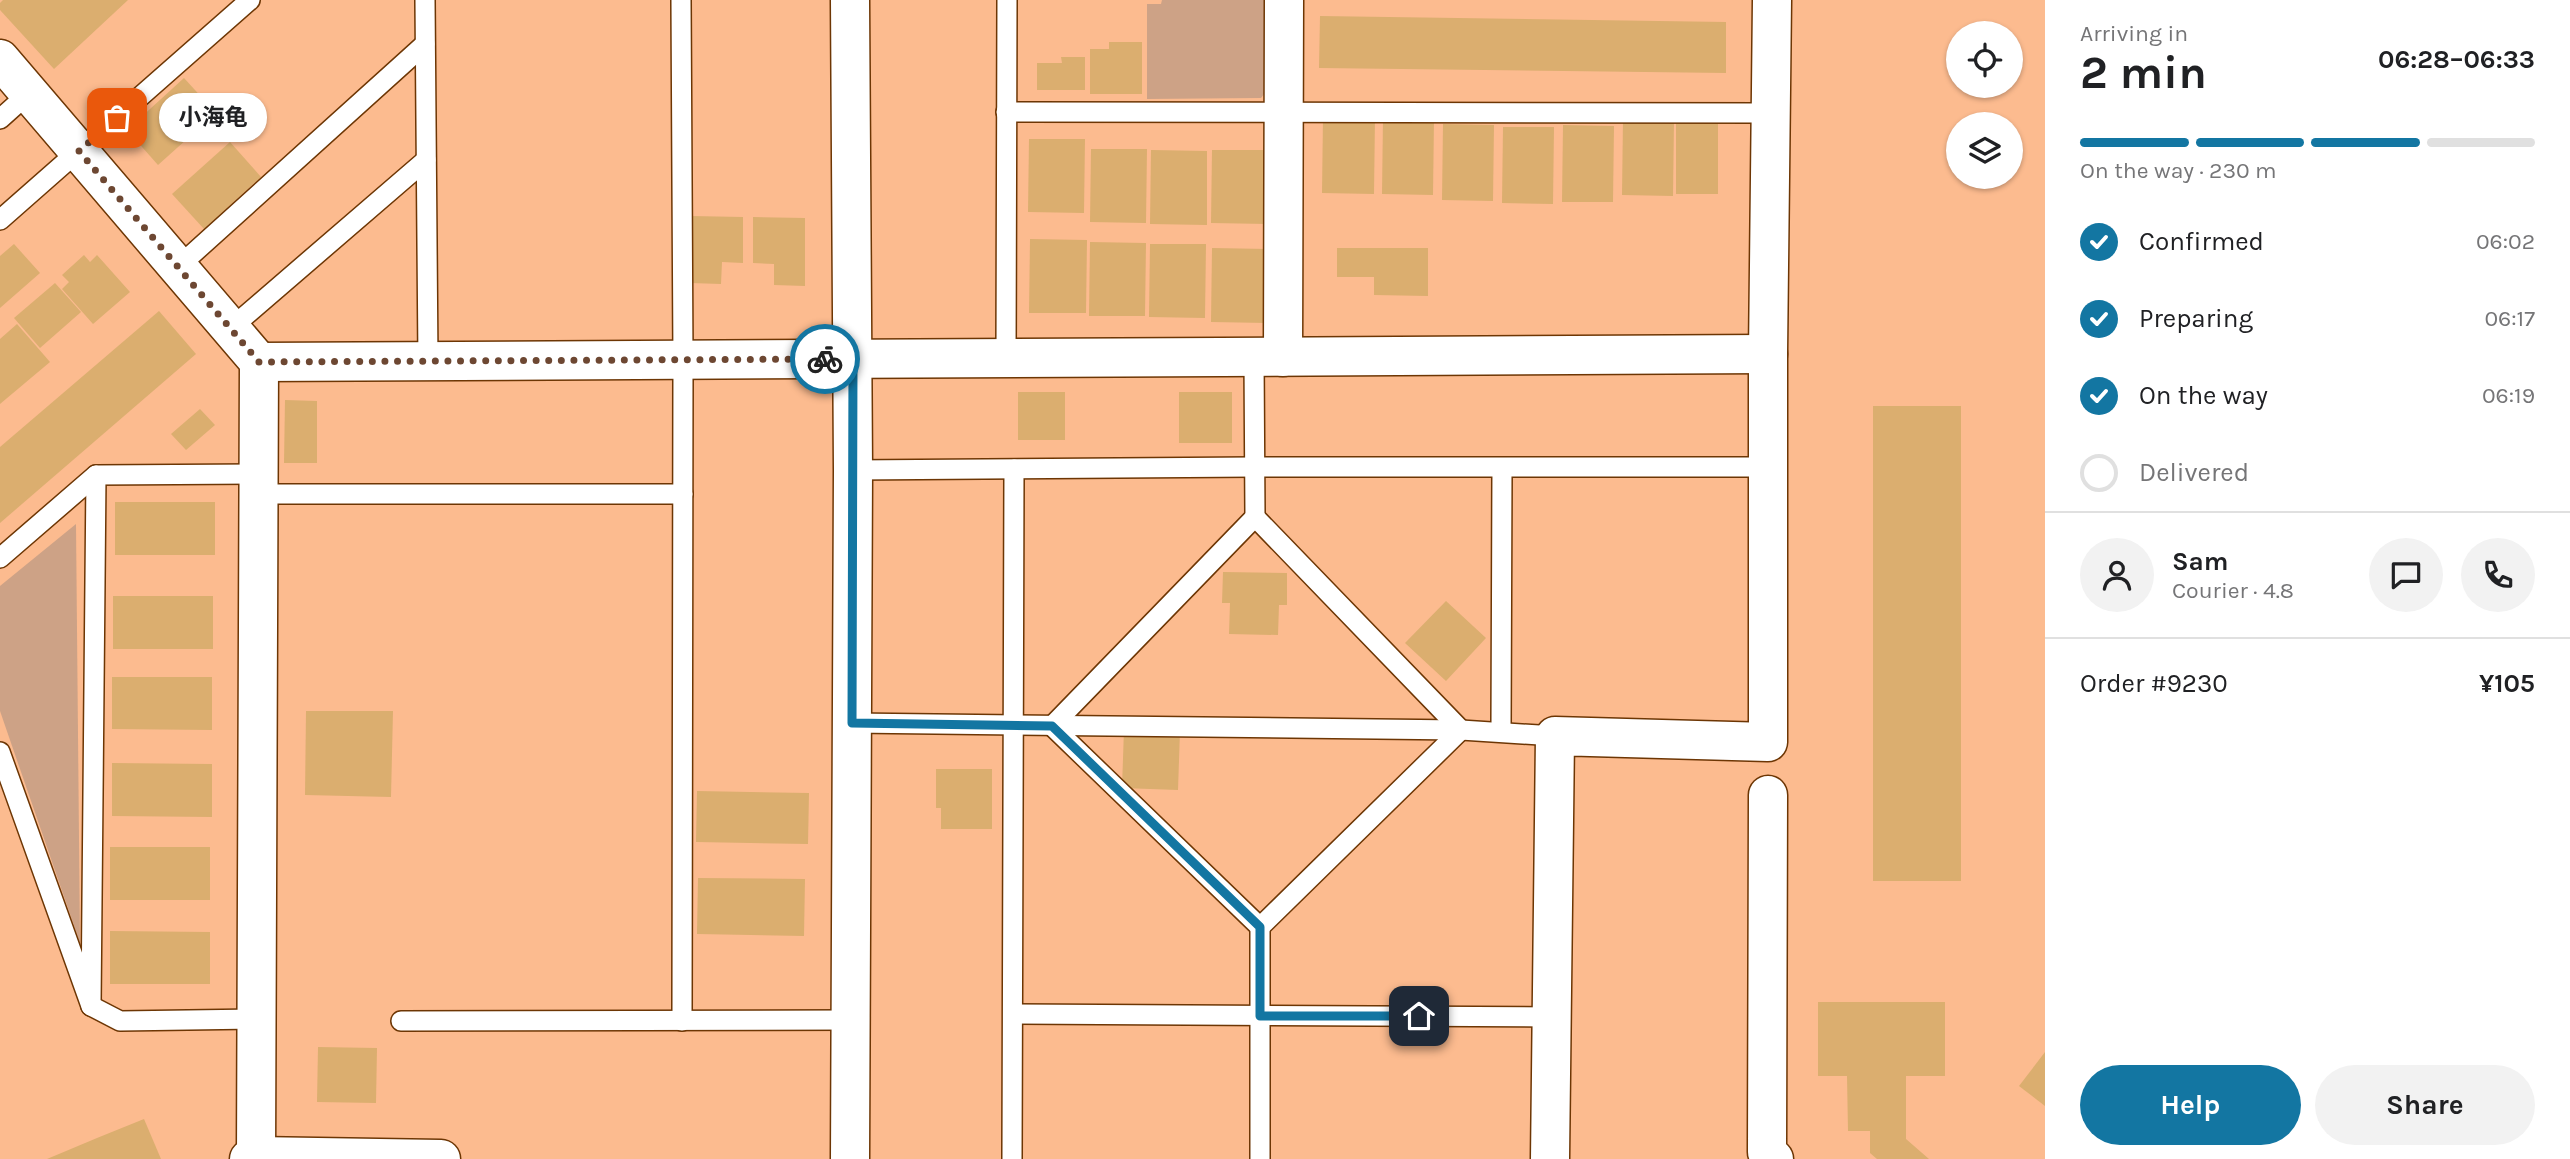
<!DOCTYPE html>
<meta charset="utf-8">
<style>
:root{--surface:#fff;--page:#f2f2f2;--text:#202124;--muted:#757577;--line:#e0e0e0;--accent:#1376a2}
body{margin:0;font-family:Karla,"Noto Sans SC",sans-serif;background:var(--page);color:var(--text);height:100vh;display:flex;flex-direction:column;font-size:26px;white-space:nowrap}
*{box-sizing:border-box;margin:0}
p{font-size:23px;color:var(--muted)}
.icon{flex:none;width:38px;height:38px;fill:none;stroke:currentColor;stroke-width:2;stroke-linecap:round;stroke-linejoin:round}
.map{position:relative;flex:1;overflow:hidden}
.drawer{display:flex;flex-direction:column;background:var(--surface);width:525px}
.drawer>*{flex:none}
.tools{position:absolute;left:1946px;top:21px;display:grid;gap:14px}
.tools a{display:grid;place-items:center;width:77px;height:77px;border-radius:50%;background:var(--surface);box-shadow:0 2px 5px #0004;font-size:35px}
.pin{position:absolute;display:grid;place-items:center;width:60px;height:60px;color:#fff;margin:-30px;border-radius:14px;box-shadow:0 4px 10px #0006}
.courier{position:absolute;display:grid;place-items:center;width:70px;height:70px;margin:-35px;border:5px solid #1376a2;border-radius:50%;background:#fff;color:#222;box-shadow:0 2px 9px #0007}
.bubble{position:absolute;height:49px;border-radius:24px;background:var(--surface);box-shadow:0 2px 5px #0004;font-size:23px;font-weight:700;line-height:49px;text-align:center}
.overview em{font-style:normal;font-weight:700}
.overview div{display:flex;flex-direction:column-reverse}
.overview{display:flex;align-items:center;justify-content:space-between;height:119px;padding:0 35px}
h1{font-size:46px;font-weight:700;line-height:52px}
.bar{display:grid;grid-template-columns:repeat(4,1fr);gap:10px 7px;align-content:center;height:84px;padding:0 35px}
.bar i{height:9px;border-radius:5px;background:var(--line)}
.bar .selected{background:var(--accent)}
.bar p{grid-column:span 4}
.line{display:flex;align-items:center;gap:18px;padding:0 35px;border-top:2px solid var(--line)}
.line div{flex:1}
.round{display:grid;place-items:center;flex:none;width:74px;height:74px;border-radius:37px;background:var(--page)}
ol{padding:0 35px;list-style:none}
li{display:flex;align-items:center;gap:21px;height:77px}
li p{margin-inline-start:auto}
li .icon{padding:7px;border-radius:50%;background:var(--accent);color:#fff;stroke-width:4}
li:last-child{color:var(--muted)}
li i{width:38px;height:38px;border:4px solid var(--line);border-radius:50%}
.primary-button{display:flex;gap:14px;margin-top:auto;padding:14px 35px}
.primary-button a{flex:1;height:80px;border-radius:42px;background:var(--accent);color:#fff;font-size:28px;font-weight:700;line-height:80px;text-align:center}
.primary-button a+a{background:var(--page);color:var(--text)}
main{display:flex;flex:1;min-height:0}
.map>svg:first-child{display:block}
.green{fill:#cda286}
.building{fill:#dbae6f}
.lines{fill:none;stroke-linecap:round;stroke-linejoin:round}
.lane-casing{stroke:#6d3604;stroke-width:22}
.street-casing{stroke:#6d3604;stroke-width:41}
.lane{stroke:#fff;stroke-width:19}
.street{stroke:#fff;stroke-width:38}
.done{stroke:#6d4732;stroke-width:7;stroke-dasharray:0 12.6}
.route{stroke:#1376a2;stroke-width:9}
</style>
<main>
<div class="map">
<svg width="2045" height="1159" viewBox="0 0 2045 1159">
<rect width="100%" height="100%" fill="#fcbb8f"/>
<g class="green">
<polygon points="1162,0 1275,0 1276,79 1261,98 1147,99 1147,4 1161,4"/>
<polygon points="76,524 80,943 0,711 0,586"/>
</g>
<g class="building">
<polygon points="3,0 128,0 54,69 0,10 0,3"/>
<polygon points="1320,16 1726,22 1726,73 1319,68"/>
<polygon points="1109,42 1142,42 1142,94 1090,94 1090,49 1109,49"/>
<polygon points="1061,57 1085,57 1085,90 1037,90 1037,63 1062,63"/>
<polygon points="184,78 216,113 158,165 127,130"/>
<polygon points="1323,117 1375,117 1374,194 1322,193"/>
<polygon points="1383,118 1434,119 1433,195 1382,194"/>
<polygon points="1623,119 1674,120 1673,196 1622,195"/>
<rect x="1676" y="122" width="42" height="72"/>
<polygon points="1443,124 1494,125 1493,201 1442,200"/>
<polygon points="1563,125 1614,126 1613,202 1562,202"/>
<polygon points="1503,127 1554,127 1553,204 1502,203"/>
<polygon points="1029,139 1085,139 1084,213 1028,212"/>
<polygon points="230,142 261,177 204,229 172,194"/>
<polygon points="1091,149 1147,149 1146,223 1090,222"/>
<polygon points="1151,150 1207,151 1207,225 1150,224"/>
<polygon points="1212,150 1268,150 1267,224 1211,223"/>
<polygon points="691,216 743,217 743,263 722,262 721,284 690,283"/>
<polygon points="753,217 805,218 805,286 774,285 774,264 753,263"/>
<polygon points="1030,239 1087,240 1086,313 1029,313"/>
<polygon points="1090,242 1146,243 1145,316 1089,316"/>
<polygon points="14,244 40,273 0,308 0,256"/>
<polygon points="1150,244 1206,244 1205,318 1149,317"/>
<polygon points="1212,248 1268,249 1267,323 1211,322"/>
<polygon points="1337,248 1428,248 1428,296 1374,295 1374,277 1337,277"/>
<polygon points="84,255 90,262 97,255 130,292 93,324 62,289 69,282 62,275"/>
<polygon points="55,283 81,312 40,348 14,318"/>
<polygon points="159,311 196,354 0,523 0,447"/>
<polygon points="17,324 50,362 0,404 0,339"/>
<rect x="1018" y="392" width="47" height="48"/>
<rect x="1179" y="392" width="53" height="51"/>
<polygon points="285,400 317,401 317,463 284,463"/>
<rect x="1873" y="406" width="88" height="475"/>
<polygon points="200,409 215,425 186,450 171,434"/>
<rect x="115" y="502" width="100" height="53"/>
<polygon points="1223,572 1287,573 1287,605 1279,605 1278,635 1229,634 1230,603 1222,603"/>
<rect x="113" y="596" width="100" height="53"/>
<polygon points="1446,601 1486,638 1446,681 1405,643"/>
<polygon points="112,677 212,677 212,730 112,729"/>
<polygon points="306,711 393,711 391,797 305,795"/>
<polygon points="1124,729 1180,731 1178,790 1122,788"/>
<polygon points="112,763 212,764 212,817 112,816"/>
<polygon points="936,769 992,769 992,829 941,829 941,808 936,808"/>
<polygon points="697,791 809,793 808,844 696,842"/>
<rect x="110" y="847" width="100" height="53"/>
<polygon points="698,878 805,879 804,936 697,934"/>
<polygon points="110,931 210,932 210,984 110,984"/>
<polygon points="1818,1002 1945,1002 1945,1076 1906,1076 1906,1139 1929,1159 1877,1159 1870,1153 1870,1131 1848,1131 1847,1076 1818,1076"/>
<polygon points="318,1047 377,1048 376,1103 317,1102"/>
<polygon points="2045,1052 2045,1106 2019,1086"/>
<polygon points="144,1119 161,1159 47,1159 97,1138"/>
</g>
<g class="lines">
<g class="lane-casing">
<g id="lane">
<polyline points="425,0 428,362"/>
<polyline points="681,0 683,360 682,1021"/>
<polyline points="1006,112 1770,113"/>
<polyline points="0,119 29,93"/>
<polyline points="0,220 250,0"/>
<polyline points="178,267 425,44"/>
<polyline points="231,328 426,160"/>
<polyline points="1254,358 1255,517"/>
<polyline points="1006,359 1007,0"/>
<polyline points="853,470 1254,467 1768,467"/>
<polyline points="259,494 683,494"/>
<polygon points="1255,517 1461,730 1260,927 1052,726"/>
<polyline points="0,558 96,475 259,474"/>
<polyline points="852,723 1461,730 1555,736"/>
<polyline points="1501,731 1502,468"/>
<polyline points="0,752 91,1006 120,1021 256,1019"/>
<polyline points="91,1006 96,475"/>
<polyline points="1013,1014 1552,1017"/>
<polyline points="401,1021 850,1020"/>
<polyline points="1012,1159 1014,469"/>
<polyline points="1260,1159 1260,927"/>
</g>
</g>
<g class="street-casing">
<g id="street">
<polyline points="850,0 853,470 850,1159"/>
<polyline points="0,59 259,362 256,1156"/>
<polyline points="1283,357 1284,0"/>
<polyline points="259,362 1768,354"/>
<polyline points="1768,795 1767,1152 1774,1159"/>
<polyline points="249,1159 256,1156 441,1159"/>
<polyline points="1550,1159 1555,736 1768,742 1768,354 1772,0"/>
</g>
</g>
<use href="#lane" class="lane"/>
<use href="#street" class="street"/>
</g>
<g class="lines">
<polyline class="done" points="117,118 79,151 259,362 825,359"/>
<polyline class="route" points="825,359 853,359 852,723 1052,726 1260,927 1260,1016 1419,1016"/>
</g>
</svg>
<div class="tools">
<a><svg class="icon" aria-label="locate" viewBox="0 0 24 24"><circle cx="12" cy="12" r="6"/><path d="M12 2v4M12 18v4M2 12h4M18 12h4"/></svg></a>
<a><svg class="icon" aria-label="layers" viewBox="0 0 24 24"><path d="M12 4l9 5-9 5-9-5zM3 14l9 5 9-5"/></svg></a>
</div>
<div class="pin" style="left:117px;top:118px;background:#ea580c"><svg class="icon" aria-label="bag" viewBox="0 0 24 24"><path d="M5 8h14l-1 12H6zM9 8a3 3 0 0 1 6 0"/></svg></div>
<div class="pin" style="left:1419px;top:1016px;background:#1f2937"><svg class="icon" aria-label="home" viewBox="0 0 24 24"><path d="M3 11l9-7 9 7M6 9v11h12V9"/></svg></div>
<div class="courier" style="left:825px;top:359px"><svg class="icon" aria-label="bike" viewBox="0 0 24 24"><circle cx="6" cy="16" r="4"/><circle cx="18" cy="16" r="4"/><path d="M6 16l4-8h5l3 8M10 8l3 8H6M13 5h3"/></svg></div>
<div class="bubble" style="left:159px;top:93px;width:108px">小海龟</div>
</div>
<section class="drawer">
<div class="overview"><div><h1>2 min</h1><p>Arriving in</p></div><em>06:28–06:33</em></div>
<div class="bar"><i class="selected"></i><i class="selected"></i><i class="selected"></i><i></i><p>On the way · 230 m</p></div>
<ol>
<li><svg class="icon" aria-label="check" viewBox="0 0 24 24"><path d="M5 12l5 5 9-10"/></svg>Confirmed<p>06:02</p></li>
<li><svg class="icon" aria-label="check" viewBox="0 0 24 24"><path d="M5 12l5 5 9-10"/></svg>Preparing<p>06:17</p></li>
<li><svg class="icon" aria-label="check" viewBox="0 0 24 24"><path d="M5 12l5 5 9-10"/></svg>On the way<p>06:19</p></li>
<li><i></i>Delivered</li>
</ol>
<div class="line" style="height:126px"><a class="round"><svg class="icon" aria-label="person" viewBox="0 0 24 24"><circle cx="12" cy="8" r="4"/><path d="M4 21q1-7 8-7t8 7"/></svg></a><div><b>Sam</b><p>Courier · 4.8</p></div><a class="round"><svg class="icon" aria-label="chat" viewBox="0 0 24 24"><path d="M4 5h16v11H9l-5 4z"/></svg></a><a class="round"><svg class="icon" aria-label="phone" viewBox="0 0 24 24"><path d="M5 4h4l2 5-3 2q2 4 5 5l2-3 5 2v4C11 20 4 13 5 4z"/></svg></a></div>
<div class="line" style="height:91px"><div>Order #9230</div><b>¥105</b></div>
<div class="primary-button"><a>Help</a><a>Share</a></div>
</section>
</main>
